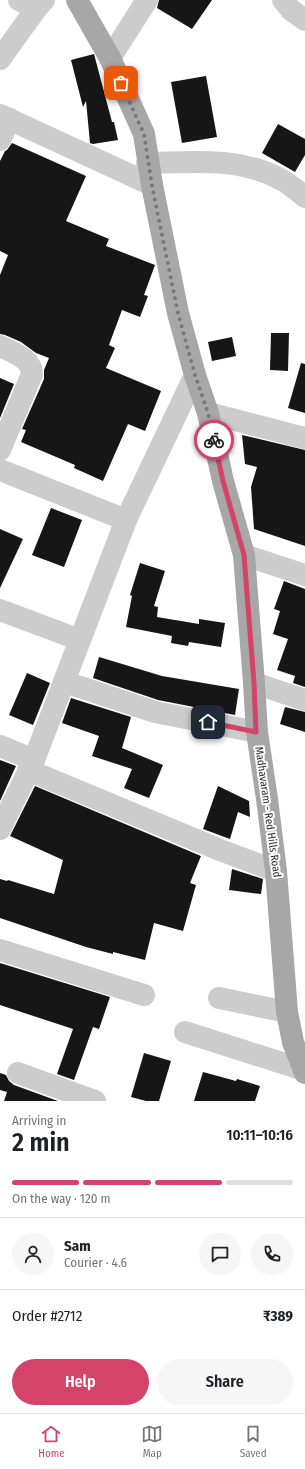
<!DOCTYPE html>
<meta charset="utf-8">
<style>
:root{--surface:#fff;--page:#f6f6f6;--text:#202124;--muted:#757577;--line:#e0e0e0;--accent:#d44369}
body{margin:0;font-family:"Fira Sans Condensed",sans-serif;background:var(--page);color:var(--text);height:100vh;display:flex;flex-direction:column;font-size:15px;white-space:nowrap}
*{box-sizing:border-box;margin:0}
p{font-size:13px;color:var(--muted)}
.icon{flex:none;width:22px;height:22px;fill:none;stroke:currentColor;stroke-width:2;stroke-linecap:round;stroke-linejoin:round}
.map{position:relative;height:1101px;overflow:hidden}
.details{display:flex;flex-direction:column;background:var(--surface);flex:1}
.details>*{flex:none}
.pin{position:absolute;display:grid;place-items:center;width:34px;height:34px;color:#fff;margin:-17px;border-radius:8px;box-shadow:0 2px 6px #0006}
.courier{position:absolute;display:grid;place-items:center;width:40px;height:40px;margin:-20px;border:3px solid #d44369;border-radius:50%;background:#fff;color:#222;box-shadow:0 1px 5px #0007}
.summary em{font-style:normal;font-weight:600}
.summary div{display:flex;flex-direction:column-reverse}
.summary{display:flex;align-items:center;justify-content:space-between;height:68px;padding:0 12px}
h1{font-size:26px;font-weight:600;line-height:30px}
.bar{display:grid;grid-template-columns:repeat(4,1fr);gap:6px 4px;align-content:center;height:48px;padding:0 12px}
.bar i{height:5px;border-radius:3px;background:var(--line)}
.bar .active{background:var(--accent)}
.bar p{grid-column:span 4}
.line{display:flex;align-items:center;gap:10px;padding:0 12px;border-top:1px solid var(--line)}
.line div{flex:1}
.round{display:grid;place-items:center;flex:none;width:42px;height:42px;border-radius:21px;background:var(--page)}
.cta{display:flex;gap:8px;margin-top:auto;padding:8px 12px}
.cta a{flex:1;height:46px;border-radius:24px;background:var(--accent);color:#fff;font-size:16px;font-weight:600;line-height:46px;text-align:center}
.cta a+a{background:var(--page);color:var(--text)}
.tabs{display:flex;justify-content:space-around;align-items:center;height:56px;border-top:1px solid var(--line);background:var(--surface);font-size:11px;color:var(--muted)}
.tabs a{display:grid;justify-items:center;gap:2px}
.tabs .active{color:var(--accent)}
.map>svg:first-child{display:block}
.building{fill:#161616}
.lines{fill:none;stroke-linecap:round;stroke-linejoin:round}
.minor{stroke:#ccc;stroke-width:22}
.major{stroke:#a7a7a7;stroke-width:22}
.done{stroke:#787878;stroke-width:4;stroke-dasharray:0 7.2}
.route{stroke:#d44369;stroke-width:5}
.labels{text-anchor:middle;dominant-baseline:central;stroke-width:4;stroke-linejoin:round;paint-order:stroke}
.street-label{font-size:11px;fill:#2f2f2f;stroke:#fff}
</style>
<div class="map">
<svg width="305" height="1101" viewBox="0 0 305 1101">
<rect width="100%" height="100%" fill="#fff"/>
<g class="building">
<polygon points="159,0 212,0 192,29 157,8"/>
<polygon points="94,54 112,122 114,122 118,140 93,144 90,143 86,101 83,107 71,60"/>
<polygon points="206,76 217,137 182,143 171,82"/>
<polygon points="278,124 305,139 305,155 295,172 262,153"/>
<polygon points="12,143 86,176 66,221 109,239 106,246 155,265 144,295 148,296 140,317 122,310 109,345 115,348 106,368 161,391 145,431 128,424 103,481 74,468 75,465 21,442 26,430 22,429 44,379 44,370 49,358 36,353 21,342 5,335 0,334 0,275 8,255 0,251 0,161 5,151 7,150"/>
<polygon points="271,333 289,333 288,371 270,370"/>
<polygon points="232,337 236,356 212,361 208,342"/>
<polygon points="301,363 305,364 305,413 288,408"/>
<polygon points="0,378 14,384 0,418"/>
<polygon points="242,435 305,450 305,546 254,529 251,487 257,467 245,464"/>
<polygon points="51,508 82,520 64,567 32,555"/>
<polygon points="0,529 23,539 0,588"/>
<polygon points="140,563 165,571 154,606 158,607 157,617 199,624 199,619 225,623 221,647 189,642 188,646 171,643 172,636 126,627 132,596 130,595"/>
<polygon points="284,581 305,589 305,687 293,683 295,676 277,670 288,639 273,634 280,611 274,609"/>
<polygon points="99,657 162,676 239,689 235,715 158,700 93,678"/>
<polygon points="27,673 50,683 33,725 9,715"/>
<polygon points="71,698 131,717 122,748 163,765 149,798 124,788 132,769 92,756 99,736 62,723"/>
<polygon points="285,707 305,712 305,732 280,724"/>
<polygon points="0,760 16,766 0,801"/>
<polygon points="35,786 201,856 190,883 196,885 183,931 154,923 145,960 113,952 113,954 86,947 0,918 0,879 7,881 8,880 54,894 63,860 10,836"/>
<polygon points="218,786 249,801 250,817 238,812 230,839 203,829"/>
<polygon points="232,869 263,879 261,894 229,890"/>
<polygon points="0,963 110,997 99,1029 93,1027 74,1080 57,1074 73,1029 0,1005"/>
<polygon points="144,1053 171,1061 159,1101 146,1101 131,1097"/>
<polygon points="203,1072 236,1081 237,1079 260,1086 255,1101 194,1101"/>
<polygon points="0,1073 6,1075 9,1081 14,1085 58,1101 4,1101 7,1092 0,1090"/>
</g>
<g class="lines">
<g class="minor">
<polyline points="19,0 36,9"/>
<polyline points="283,0 291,10 305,20"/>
<polyline points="110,58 147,0"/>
<polyline points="0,59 36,9 44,0"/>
<polyline points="0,115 152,185"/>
<polyline points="0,140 10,119"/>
<path d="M147 163C192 162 240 157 280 179 289 183 297 191 305 197"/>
<path d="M0 346C12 352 32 358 32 374L0 450"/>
<polyline points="208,413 305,438"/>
<polyline points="0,470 126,520"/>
<polyline points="244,555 305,575"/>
<polyline points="0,610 80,640 126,520 195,375"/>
<polyline points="65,682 155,712 257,732"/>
<polyline points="254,683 305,700"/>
<polyline points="0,746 34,760"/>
<polyline points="28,770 220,850 276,871"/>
<polyline points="0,829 34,760 80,640"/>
<polyline points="0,950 144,995"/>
<polyline points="219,998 287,1012"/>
<polyline points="185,1032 304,1070"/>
<polyline points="18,1073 95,1101"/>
</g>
<polyline class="major" points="77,0 110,58 144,134 152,185 178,313 195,375 208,413 223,481 244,555 254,683 257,732 267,799 276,871 287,1012 293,1042 305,1073"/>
</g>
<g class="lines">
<polyline class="done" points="121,83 144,134 152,186 178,313 195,375 208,413 214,440"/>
<polyline class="route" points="208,722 256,732 254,683 244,555 223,481 214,440"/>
</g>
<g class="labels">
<g class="street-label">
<text transform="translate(268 812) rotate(82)">Madhavaram - Red Hills Road</text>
</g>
</g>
</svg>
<div class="pin" style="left:121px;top:83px;background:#ea580c"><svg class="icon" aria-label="bag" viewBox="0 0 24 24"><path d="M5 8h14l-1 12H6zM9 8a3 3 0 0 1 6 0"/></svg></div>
<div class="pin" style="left:208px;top:722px;background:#1f2937"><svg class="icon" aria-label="home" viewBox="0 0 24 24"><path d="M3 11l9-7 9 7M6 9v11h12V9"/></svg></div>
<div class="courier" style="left:214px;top:440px"><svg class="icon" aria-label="bike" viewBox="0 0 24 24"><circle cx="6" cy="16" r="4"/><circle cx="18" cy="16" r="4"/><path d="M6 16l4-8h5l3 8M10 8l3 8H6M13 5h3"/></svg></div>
</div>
<section class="details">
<div class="summary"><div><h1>2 min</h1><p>Arriving in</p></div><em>10:11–10:16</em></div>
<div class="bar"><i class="active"></i><i class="active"></i><i class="active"></i><i></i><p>On the way · 120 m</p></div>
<div class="line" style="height:72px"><a class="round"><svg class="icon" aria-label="person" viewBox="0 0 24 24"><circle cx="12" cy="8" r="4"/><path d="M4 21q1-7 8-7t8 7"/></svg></a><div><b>Sam</b><p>Courier · 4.6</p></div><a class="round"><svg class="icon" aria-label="chat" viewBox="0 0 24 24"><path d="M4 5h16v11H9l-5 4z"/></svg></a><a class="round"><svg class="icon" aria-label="phone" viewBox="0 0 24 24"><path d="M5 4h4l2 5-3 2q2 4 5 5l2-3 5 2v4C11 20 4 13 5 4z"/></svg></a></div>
<div class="line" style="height:52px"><div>Order #2712</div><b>₹389</b></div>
<div class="cta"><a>Help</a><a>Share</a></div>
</section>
<nav class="tabs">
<a class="active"><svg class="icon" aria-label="home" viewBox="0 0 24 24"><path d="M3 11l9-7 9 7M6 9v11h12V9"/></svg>Home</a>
<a><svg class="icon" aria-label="map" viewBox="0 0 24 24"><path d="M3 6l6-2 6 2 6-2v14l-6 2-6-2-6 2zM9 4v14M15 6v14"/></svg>Map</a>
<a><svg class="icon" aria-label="saved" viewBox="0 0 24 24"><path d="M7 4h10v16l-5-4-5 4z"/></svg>Saved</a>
</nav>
